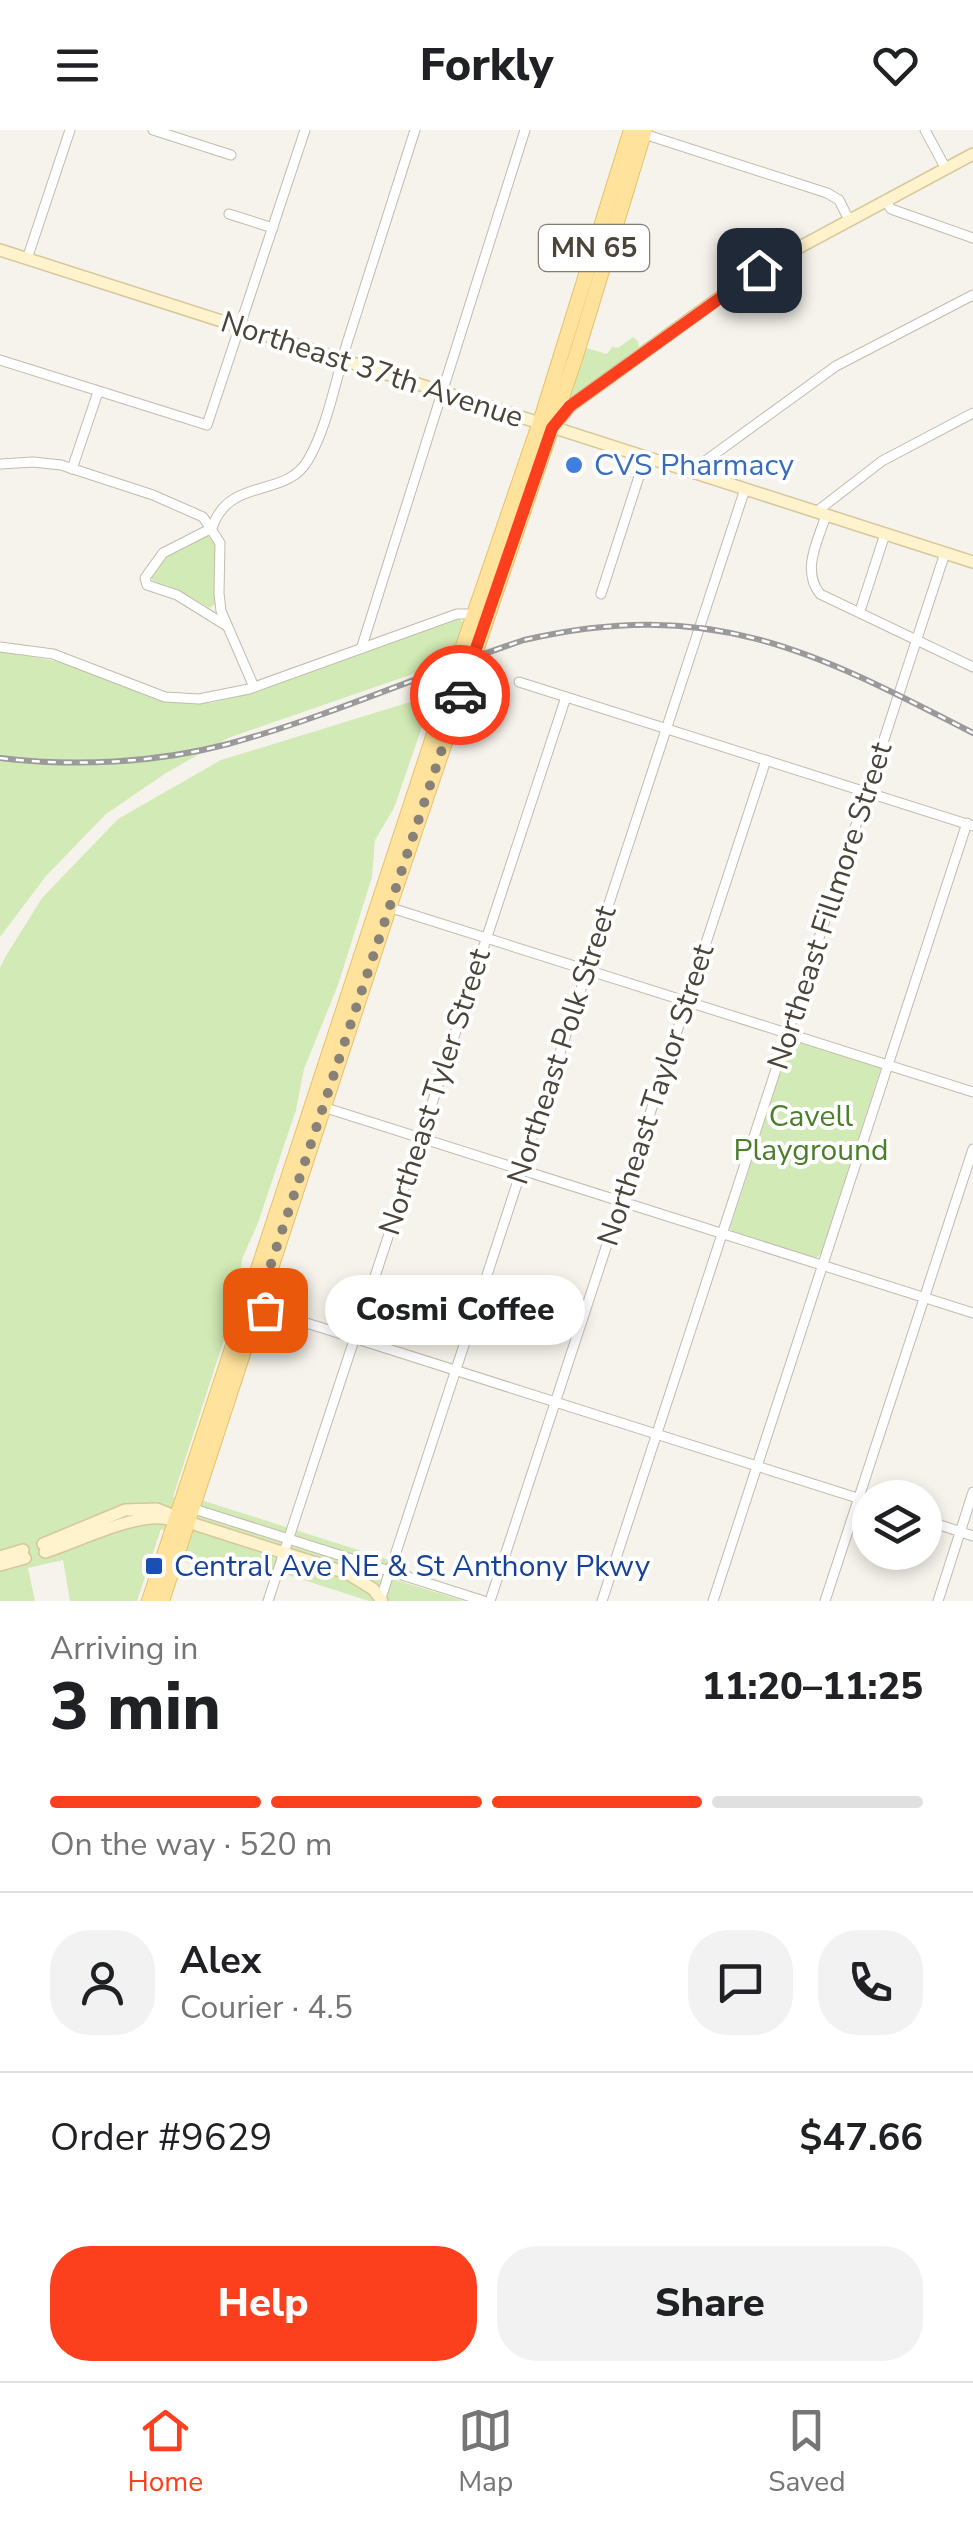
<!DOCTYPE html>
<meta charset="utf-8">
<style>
:root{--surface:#fff;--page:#f2f2f2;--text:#202124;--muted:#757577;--line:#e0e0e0;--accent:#fc3f1d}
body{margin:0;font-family:"Nunito Sans",sans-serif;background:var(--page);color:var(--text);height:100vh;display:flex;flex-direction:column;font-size:38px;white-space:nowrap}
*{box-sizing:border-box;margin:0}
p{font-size:32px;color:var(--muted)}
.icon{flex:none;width:55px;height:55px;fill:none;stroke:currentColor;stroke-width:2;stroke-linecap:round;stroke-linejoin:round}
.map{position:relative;height:1471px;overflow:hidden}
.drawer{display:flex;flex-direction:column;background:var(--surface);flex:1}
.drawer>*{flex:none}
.tools{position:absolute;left:852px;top:1350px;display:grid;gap:20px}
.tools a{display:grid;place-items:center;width:90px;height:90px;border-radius:50%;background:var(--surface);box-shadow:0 5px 15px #0003;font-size:50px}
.pin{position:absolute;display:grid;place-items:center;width:85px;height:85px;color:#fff;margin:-42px;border-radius:20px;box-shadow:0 5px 15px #0006}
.courier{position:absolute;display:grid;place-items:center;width:100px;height:100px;margin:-50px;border:8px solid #fc3f1d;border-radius:50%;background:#fff;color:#222;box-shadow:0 2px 12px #0007}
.bubble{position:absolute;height:70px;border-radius:35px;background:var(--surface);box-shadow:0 5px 15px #0003;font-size:32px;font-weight:800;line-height:70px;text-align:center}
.summary em{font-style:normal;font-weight:800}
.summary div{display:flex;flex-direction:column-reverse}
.summary{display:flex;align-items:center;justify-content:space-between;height:170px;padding:0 50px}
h1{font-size:65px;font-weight:800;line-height:75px}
.bar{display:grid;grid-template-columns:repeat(4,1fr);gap:15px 10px;align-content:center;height:120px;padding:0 50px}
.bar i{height:12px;border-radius:8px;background:var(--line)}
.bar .active{background:var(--accent)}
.bar p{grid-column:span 4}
.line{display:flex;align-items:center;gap:25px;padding:0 50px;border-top:2px solid var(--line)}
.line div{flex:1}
.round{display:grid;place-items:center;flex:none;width:105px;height:105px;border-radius:40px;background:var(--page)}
.cta{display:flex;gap:20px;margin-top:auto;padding:20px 50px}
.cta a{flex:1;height:115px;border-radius:40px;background:var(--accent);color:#fff;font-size:40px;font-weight:800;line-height:115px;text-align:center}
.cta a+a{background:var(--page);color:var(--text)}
header{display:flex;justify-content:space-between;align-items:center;height:130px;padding:0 50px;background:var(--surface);font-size:45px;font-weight:800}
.tabs{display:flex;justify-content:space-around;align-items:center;height:140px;border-top:2px solid var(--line);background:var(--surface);font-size:28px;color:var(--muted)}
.tabs a{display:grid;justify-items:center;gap:5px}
.tabs .active{color:var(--accent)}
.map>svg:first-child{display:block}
.green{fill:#d2eab5}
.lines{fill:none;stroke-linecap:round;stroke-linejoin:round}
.street-casing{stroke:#c2bbae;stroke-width:11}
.secondary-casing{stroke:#d6c79b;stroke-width:14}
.primary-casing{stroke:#e6c16a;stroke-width:16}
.street{stroke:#fff;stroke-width:9}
.secondary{stroke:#fff3cd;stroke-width:11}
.primary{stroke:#ffe39c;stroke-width:14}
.rail-casing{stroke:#9a9a9a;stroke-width:6}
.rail{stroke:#fff;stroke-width:2.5;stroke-dasharray:8;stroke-linecap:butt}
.done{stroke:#878178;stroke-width:10;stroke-dasharray:0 18}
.route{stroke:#fc3f1d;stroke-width:12}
.shop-dot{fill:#3f7fe0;stroke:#fff;stroke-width:4}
.transit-dot{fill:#1a4fb4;stroke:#fff;stroke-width:4}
.labels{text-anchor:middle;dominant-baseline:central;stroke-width:8;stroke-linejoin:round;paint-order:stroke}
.shield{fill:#fff;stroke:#817c74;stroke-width:2.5}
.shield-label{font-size:28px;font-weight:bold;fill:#4b4439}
.street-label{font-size:30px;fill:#4b4439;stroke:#fff}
.shop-label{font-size:30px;fill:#366cbe;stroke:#fff;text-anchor:start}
.park-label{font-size:30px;fill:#4a7f2a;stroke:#fff}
.transit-label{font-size:30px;fill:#164399;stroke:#fff;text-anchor:start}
</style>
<header><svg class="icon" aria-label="menu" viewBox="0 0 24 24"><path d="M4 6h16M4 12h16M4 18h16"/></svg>Forkly<svg class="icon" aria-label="heart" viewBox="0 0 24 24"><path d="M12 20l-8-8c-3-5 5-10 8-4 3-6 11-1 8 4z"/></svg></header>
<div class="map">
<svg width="973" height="1471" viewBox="0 0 973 1471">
<rect width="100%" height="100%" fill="#f6f3ec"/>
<g class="green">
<polygon points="633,207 638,211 639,217 567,271 583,231 583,217 607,224 612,217 618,218"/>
<path d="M208 406 214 408C221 429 212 450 216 473L210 478 176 459 153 451 150 445C165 425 184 412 208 406Z"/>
<polygon points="458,487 466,495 456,529 228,608 166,643 106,684 46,746 0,807 0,521 71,534 167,571 210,573 240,566"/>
<polygon points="433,565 394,678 375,710 372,747 338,855 304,939 296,980 258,1093 242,1129 239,1163 173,1367 201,1370 399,1433 393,1449 464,1471 369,1471 232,1427 226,1445 182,1431 189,1409 161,1399 137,1471 70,1471 63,1430 28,1438 35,1471 0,1471 0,838 4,829 42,768 118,689 221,630"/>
<polygon points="791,910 881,938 821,1124 816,1128 733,1103 730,1098"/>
</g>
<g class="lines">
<g class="street-casing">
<g id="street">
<polyline points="153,0 231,25"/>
<polyline points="925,0 946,39"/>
<polyline points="644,4 827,63 839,70 849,90"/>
<polyline points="885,70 891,79 973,108"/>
<polyline points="229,84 273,98"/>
<polyline points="27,129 70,0"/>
<polyline points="0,230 207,295 305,0"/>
<polyline points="0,334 33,332 61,335 153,365 203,387 220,413 219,463 221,481 254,557"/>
<polyline points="72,339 98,262"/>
<polyline points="690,342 836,236 973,165"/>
<polyline points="816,382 882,331 973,283"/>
<path d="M826 385C818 411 801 440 820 464L973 537"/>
<polyline points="601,464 645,328"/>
<polyline points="860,481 885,404"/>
<path d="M227 496 177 465 147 455 145 448 163 423 212 398C229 346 286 369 308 330 327 298 336 249 347 213 369 142 392 71 415 0"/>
<polyline points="362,516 525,0"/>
<polyline points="0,517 53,524 165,567 199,569 249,559 457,484 479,484"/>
<polyline points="519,552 973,696"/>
<polyline points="385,776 973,962"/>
<polyline points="323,977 973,1183"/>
<polyline points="253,1176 870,1372"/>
<polyline points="191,1378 484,1471"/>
<polyline points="925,1390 973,1406"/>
<polyline points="268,1471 566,567"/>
<polyline points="380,1471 745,359"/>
<polyline points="490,1471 766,630"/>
<polyline points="602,1471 945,423"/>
<polyline points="713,1471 967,693"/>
<polyline points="825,1471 973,1019"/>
<polyline points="938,1471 973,1362"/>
</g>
</g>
<g class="secondary-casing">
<g id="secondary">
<polyline points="0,120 973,432"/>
<polyline points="555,295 570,276 759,139 973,24"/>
<polyline points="43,1414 125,1380 157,1379 197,1395 347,1443 373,1459 382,1471"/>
<path d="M45 1422C77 1412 139 1381 168 1389"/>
<polyline points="0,1427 23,1420"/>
<polyline points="0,1435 25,1428"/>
</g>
</g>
<g class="primary-casing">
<g id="primary">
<polyline points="149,1471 458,531 543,283 631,0"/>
<polyline points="162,1471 392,769 576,226 645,0"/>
</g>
</g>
<use href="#street" class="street"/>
<use href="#secondary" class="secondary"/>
<use href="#primary" class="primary"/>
<g class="rail-casing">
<path id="rail" d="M0 628C74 637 156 633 228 614 328 587 425 543 524 510 710 467 812 520 973 603"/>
</g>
<use href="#rail" class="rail"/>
</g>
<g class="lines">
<polyline class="done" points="265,1180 257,1177 269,1140 460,565"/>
<polyline class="route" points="460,565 552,298 570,276 759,140"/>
</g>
<circle class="shop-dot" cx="574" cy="335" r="10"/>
<rect class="transit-dot" x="144" y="1426" width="20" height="20" rx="5"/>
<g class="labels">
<rect class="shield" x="539" y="95" width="110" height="46" rx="8"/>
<g class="shield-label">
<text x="594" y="118">MN 65</text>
</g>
<g class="street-label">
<text transform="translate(372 240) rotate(18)">Northeast 37th Avenue</text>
<text transform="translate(830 776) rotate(-72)">Northeast Fillmore Street</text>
<text transform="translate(562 915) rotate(-72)">Northeast Polk Street</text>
<text transform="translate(435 962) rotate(-72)">Northeast Tyler Street</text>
<text transform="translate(656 965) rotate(-72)">Northeast Taylor Street</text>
</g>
<g class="shop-label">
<text x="594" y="335">CVS Pharmacy</text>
</g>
<g class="park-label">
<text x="811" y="986">Cavell<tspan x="811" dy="34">Playground</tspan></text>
</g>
<g class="transit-label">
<text x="174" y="1436">Central Ave NE &amp; St Anthony Pkwy</text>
</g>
</g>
</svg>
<div class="tools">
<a><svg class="icon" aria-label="layers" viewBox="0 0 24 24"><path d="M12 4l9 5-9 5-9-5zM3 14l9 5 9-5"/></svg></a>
</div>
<div class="pin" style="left:265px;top:1180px;background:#ea580c"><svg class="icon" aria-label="bag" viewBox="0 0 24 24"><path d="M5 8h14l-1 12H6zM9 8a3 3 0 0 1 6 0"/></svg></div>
<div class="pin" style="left:759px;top:140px;background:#1f2937"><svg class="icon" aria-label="home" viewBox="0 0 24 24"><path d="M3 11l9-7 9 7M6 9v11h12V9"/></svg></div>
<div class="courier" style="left:460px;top:565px"><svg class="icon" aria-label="car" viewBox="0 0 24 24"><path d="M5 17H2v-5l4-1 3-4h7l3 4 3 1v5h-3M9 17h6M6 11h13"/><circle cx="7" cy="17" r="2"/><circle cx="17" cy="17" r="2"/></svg></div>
<div class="bubble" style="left:325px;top:1145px;width:260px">Cosmi Coffee</div>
</div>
<section class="drawer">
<div class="summary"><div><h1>3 min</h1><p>Arriving in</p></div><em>11:20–11:25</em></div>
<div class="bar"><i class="active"></i><i class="active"></i><i class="active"></i><i></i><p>On the way · 520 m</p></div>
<div class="line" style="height:180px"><a class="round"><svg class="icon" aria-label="person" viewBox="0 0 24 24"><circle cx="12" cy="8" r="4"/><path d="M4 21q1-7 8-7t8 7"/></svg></a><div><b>Alex</b><p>Courier · 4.5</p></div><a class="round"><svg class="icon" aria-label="chat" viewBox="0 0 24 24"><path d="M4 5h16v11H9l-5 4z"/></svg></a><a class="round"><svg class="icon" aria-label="phone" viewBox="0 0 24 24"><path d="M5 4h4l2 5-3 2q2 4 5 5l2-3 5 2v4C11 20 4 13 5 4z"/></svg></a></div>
<div class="line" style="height:130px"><div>Order #9629</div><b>$47.66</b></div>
<div class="cta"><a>Help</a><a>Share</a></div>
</section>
<nav class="tabs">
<a class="active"><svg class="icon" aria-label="home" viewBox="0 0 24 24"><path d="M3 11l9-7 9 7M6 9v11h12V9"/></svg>Home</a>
<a><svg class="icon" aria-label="map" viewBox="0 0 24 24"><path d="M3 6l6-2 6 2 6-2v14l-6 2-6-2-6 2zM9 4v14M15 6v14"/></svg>Map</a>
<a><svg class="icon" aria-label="saved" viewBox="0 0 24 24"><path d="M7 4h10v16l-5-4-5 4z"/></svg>Saved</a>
</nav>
